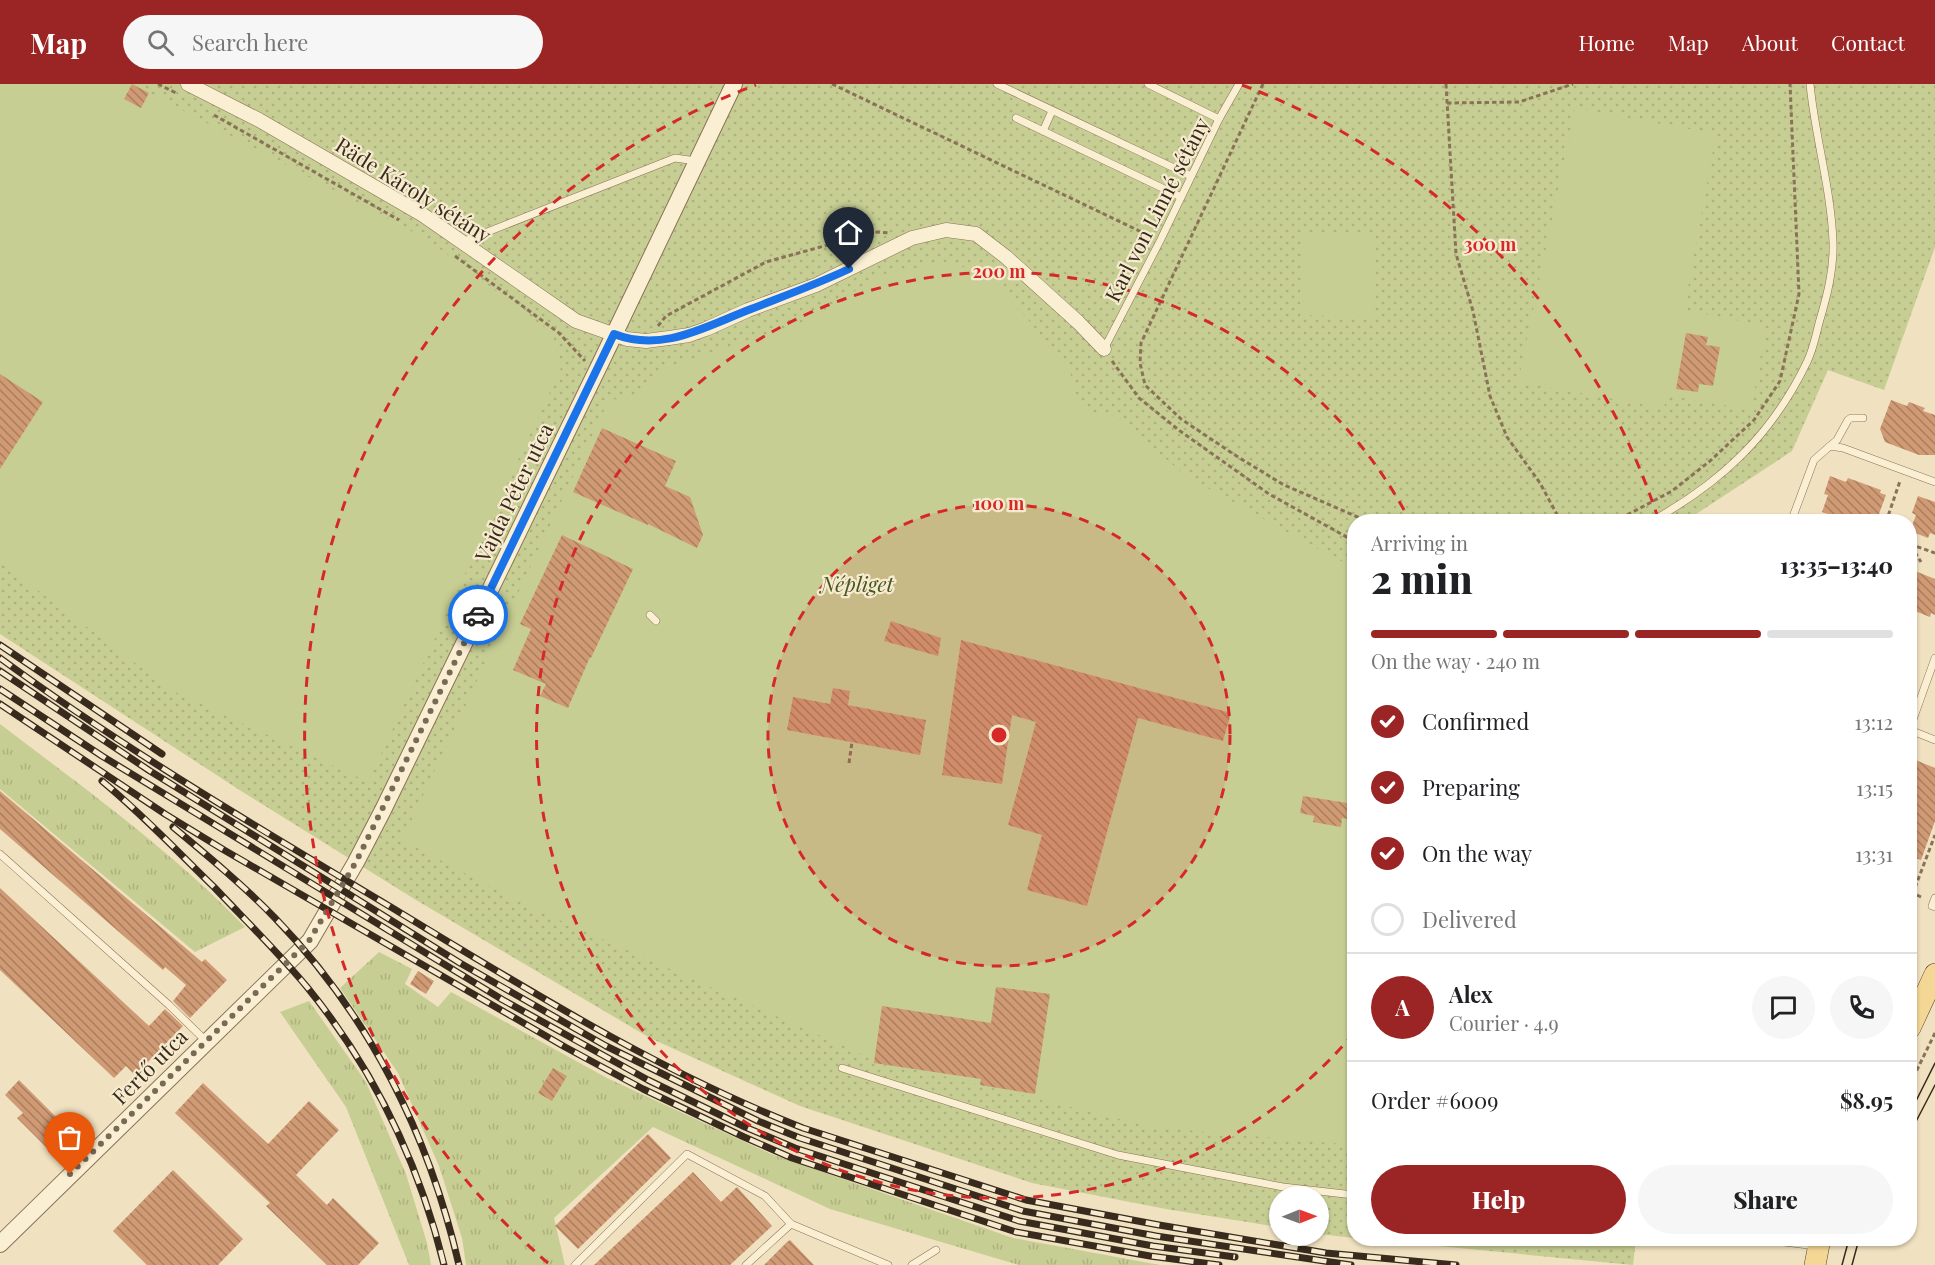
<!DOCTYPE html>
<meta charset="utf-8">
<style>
:root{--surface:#fff;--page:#f6f6f6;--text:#202124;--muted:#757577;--line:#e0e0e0;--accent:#9b2425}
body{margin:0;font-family:"Playfair Display",serif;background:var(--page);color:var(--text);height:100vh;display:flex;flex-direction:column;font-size:22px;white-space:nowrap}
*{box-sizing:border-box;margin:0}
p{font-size:20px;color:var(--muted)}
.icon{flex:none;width:33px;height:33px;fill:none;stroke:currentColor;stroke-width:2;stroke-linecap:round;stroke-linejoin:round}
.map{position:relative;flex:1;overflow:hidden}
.sheet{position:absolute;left:1347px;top:430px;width:570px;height:732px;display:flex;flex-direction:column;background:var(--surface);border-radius:24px;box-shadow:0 2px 4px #0004}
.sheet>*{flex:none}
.needle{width:39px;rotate:89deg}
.controls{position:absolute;left:1269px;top:1102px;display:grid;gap:12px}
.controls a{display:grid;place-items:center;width:60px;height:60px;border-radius:50%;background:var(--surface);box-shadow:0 2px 4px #0004;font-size:30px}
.pin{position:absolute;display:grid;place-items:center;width:51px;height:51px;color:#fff;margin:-62px -26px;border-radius:50% 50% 50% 0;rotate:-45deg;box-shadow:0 0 6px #0007}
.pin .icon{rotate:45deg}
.courier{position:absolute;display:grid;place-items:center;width:60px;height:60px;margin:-30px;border:4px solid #1a73e8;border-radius:50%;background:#fff;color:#222;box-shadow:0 2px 8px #0007}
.overview em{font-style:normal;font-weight:800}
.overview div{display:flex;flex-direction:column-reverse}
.overview{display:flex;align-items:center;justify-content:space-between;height:102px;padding:0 24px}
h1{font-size:39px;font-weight:800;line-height:45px}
.bar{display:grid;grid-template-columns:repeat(4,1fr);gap:9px 6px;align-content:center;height:72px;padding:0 24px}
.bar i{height:8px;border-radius:4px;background:var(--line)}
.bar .active{background:var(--accent)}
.bar p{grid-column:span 4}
.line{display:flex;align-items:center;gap:15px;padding:0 24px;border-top:2px solid var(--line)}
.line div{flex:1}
.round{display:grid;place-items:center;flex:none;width:63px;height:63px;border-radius:32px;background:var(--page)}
ol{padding:0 24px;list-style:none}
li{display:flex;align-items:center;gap:18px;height:66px}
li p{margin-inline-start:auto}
li .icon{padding:6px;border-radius:50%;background:var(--accent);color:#fff;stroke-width:4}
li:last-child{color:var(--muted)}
li i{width:33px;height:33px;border:3px solid var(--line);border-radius:50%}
.button{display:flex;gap:12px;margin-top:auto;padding:12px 24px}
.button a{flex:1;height:69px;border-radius:36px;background:var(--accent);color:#fff;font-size:24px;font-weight:800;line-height:69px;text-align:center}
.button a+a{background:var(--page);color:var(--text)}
header{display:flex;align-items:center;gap:36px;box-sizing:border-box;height:84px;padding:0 30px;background:var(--accent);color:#fff}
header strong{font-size:28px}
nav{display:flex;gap:33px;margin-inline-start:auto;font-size:21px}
.search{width:420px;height:54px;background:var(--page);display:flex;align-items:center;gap:15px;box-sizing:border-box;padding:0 21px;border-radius:33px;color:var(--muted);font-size:22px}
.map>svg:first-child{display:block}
.grass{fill:url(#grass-tufts)}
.park{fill:url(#park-dots)}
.pitch{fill:#c7ce93}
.building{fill:url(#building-back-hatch)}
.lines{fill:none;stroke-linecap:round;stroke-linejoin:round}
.service-casing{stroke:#897257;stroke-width:8}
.minor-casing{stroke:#897257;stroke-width:15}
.tertiary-casing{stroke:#897257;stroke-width:18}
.primary-casing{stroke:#57402c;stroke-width:22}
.path{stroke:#897257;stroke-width:3;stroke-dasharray:4.5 3;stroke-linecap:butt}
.service{stroke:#faefd3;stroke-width:7}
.minor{stroke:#faefd3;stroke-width:14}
.tertiary{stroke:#faefd3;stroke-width:16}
.primary{stroke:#f5d795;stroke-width:21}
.tram{stroke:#382a1c;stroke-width:1.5}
.rail-casing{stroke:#382a1c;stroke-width:7}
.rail{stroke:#f7ebcf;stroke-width:4.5;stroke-dasharray:14;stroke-linecap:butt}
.done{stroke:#786a55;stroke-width:6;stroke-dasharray:0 10.8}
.route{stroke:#1a73e8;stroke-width:8}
.ring{fill:none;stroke:#d62828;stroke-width:3;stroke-dasharray:10 8}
.labels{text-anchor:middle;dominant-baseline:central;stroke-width:4.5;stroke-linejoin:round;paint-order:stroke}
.street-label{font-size:21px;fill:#382a1c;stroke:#f7ebcf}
.park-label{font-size:21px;font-style:italic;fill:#485622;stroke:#f7ebcf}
.centre{fill:#d62828;stroke:#f7ebcf;stroke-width:3}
.ring-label{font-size:18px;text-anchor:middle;font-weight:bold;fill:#d62828;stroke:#f7ebcf;stroke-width:4.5;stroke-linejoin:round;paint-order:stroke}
</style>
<header>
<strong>Map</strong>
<div class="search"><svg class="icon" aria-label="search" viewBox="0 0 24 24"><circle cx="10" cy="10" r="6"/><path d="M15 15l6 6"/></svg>Search here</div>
<nav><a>Home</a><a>Map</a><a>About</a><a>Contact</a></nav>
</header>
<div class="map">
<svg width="1935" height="1181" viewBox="0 0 1935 1181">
<defs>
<pattern id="grass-tufts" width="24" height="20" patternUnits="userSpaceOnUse" patternTransform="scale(1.5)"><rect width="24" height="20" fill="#c7ce93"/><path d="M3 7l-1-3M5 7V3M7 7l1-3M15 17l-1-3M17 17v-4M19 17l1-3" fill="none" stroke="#acb17e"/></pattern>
<pattern id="park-dots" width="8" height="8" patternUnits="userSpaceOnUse" patternTransform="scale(1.5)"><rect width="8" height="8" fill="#c7ce93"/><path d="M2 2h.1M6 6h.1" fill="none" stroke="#acb17e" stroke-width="1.8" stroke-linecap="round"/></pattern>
<pattern id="building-back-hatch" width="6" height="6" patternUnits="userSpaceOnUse" patternTransform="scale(1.5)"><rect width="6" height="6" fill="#d09a74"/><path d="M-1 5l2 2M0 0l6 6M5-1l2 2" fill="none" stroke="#aa7e5e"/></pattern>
</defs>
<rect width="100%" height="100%" fill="#f0e1c0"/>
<g class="grass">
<path d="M0 640C84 704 172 767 245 843L195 868 0 705Z"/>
<polygon points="379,868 412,885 405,900 438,923 451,908 607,994 771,1070 1013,1154 1160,1181 1019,1181 830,1125 653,1043 554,1134 565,1181 466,1181 462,1154 439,1082 398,989 340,904"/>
<polygon points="309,917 366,998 406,1090 427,1159 431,1181 409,1181 346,1023 280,928"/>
</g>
<g class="park">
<polygon points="0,0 1935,0 1935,163 1884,306 1828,286 1792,367 1684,438 1354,438 1354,1154 1319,1150 1318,1113 1280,1113 1279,1143 1166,1125 1032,1099 800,1022 650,954 416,816 238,705 0,550"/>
<polygon points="1366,1155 1636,1155 1633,1181"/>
</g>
<g class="pitch">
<polygon points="0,0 133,0 428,156 552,249 561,284 368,698 171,606 0,478"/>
<polygon points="1575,24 1716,50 1684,226 1766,242 1751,326 1667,311 1664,324 1518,298"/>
<polygon points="1302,149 1376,151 1374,233 1300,231"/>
<polygon points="950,177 990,195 1026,233 1070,288 1077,314 1093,328 1117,333 1186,392 1329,471 1354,483 1354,1061 1152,1043 873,975 523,820 402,756 609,316 635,313 670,282 804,239 880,191"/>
</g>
<g class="building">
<polygon points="132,0 149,9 141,24 124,15"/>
<polygon points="1686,249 1708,253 1706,261 1720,263 1713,302 1699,300 1698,308 1676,305"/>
<polygon points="0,290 43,318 0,385"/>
<polygon points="1891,316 1907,322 1909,318 1925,324 1923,327 1935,331 1935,371 1919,371 1885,358 1880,345"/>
<polygon points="602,344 676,377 665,402 690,413 703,451 697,464 648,440 648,441 573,408"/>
<polygon points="1830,392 1846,398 1848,394 1881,406 1880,409 1886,411 1876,438 1851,438 1822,428 1828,411 1824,410"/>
<polygon points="1918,412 1935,418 1935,451 1930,449 1928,454 1910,447 1916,431 1912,429"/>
<polygon points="562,451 633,485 591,574 590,573 568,624 540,612 546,600 513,586 531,545 520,540"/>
<polygon points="1910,485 1935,495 1935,531 1931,529 1930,533 1910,525"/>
<polygon points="891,537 941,554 938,572 884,557"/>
<polygon points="961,556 1231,629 1223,657 1138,634 1087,822 1027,806 1042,751 1008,741 1036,638 1012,631 1002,700 942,691"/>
<polygon points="833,604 850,607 848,621 926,636 920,671 787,646 793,613 830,620"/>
<polygon points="1913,675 1935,684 1935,737 1921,776 1910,772 1910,685"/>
<polygon points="0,707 202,878 205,875 227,896 190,934 173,917 186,901 165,883 163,886 0,745"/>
<polygon points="1303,712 1354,720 1354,736 1342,734 1341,743 1313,738 1314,732 1300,729"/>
<polygon points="0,804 149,942 165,925 183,942 135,991 126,982 114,994 0,886"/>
<polygon points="418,887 434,897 426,910 410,900"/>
<polygon points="996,903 1050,910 1035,1010 980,1001 981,995 874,979 882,922 991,939"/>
<polygon points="553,984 567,992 552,1017 538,1009"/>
<polygon points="19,996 70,1047 50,1067 17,1034 23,1029 5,1011"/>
<polygon points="203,999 268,1060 309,1017 339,1046 296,1091 327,1121 333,1114 379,1159 358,1181 327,1181 266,1122 270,1119 175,1029"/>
<polygon points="648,1050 671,1074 578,1165 555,1142"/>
<polygon points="173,1086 243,1155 218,1181 147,1181 113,1147"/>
<polygon points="693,1088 721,1118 737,1103 772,1142 730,1181 594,1181"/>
<polygon points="790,1156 814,1181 764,1181 787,1158"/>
</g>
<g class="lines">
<g class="service-casing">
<g id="service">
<polyline points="997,0 1191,92"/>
<polyline points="1148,0 1219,35"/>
<polyline points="1016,34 1181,113"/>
<polyline points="1043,47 1052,27"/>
<polyline points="462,158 675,74 696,77"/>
<polyline points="1104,265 1160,157 1219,35 1239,0"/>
<polyline points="1830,362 1837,356 1848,336 1851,334 1863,334"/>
<path d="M1650 438C1721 399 1772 351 1807 278 1813 266 1816 251 1819 239 1827 212 1834 186 1833 158 1831 104 1815 53 1810 0"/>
<polyline points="1791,438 1814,376 1830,362 1843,364 1935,398"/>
<polyline points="650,531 656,537"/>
<polyline points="1910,644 1935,574"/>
<polyline points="1910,646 1935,656"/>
<polyline points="0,770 169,921 206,957"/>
<polyline points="1935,814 1932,822 1935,823"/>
<polyline points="842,984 1118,1071 1283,1103 1354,1111"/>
<polyline points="1759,1155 1816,1162"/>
<polyline points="575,1181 687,1070 765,1112 791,1140 888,1181"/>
<polyline points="746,1181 791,1140"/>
<polyline points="912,1181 936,1166"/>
</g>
</g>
<g class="minor-casing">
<polyline id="minor" points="188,0 259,36 423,131 576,237 627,255 646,257 669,254 689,251 706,245 748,226 816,201 912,154 946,146 976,150 1006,173 1078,238 1104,265"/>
</g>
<g class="tertiary-casing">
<polyline id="tertiary" points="0,1160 310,857 356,778 383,726 601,278 734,0"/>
</g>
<g class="primary-casing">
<g id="primary">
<polyline points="1910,944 1935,890"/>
<polyline points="1815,1181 1820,1155"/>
</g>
</g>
<g class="path">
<polyline points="158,0 178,10"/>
<polyline points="832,0 1150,152"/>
<polyline points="1263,0 1141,259 1140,279 1145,301 1181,335 1238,373 1284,401 1369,438"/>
<polyline points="1446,0 1456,170 1473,227 1490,312 1507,353 1540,399 1561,438"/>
<polyline points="1447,19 1519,18 1573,0"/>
<polyline points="214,31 399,136"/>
<polyline points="455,172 559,249 585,277"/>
<polyline points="658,242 666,232 766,178 875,148 890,149"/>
<polyline points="1112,277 1139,314 1180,347 1269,410 1354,457"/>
<polyline points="1803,433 1815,438"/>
<polyline points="1614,438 1672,407 1710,377 1754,336 1780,297 1799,210 1790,0"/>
<polyline points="1886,438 1900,397"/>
<polyline points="1910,460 1935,469"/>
<polyline points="1911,462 1921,478"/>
<polyline points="849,679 852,658"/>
<polyline points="1921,813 1913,809 1935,751"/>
<polyline points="1910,1000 1935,949"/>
</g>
<use href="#service" class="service"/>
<use href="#minor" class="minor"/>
<use href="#tertiary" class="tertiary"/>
<use href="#primary" class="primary"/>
<g class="tram">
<polyline points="1910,1029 1935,979"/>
<polyline points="1910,1049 1935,1001"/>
<polyline points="1842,1181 1849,1155"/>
<polyline points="1852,1181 1859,1155"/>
</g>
<g class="rail-casing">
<g id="rail">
<polyline points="0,561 162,670"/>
<path d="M0 574C127 667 264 747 399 828 530 907 660 988 803 1044L1026 1116 1159 1141 1326 1169 1456 1181"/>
<polyline points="0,587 150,687 460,879 606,962 758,1037 800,1054 1023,1127 1156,1152 1351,1181"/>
<polyline points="0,605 102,672 503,916 648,996 745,1043 795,1064 1019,1137 1153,1162 1235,1173"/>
<polyline points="0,620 165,730 224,766 565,963 643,1005 744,1053 792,1074 1016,1148 1150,1172 1219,1181"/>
<path d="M102 697C142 730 177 767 214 803 245 836 278 868 307 903 373 984 419 1079 444 1181"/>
<path d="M173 743C208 772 244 802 275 834 369 931 429 1051 459 1181"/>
</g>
</g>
<use href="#rail" class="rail"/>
</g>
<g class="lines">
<polyline class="done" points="70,1090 309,857 356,778 478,531"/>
<path class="route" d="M478 531 614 250C663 269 706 242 751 225 784 212 817 200 849 185"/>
</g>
<circle cx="999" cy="651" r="231" fill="#d62828" fill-opacity=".12"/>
<g class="ring">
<circle cx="999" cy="651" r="231"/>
<path d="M1354 949A463 463 0 1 1 1410 437"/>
<path d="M548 1179A694 694 0 0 1 756 1M1242 1A694 694 0 0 1 1659 437"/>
</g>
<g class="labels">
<g class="street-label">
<text transform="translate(414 105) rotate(32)">Räde Károly sétány</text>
<text transform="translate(1156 125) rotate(-63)">Karl von Linné sétány</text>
<text transform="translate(513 408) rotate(-64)">Vajda Péter utca</text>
<text transform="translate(149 982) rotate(-45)">Fertő utca</text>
</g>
<g class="park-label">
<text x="857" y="499">Népliget</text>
</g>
</g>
<circle cx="999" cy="651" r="9" class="centre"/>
<g class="ring-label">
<text x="1490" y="167">300 m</text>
<text x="999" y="194">200 m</text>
<text x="999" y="426">100 m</text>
</g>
</svg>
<div class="controls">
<a><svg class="needle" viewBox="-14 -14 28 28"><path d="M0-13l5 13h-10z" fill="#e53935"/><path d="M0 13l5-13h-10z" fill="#757577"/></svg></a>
</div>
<div class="pin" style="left:70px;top:1090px;background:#ea580c"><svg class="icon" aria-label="bag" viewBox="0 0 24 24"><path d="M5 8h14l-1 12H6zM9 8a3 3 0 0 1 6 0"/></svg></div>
<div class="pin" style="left:849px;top:185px;background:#1f2937"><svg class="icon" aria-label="home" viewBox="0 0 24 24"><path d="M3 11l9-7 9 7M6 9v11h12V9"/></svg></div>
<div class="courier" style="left:478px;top:531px"><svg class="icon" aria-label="car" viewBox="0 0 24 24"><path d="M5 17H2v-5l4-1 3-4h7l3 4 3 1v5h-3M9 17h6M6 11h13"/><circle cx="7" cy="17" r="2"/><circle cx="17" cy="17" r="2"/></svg></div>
<section class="sheet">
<div class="overview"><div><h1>2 min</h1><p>Arriving in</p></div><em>13:35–13:40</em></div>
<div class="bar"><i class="active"></i><i class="active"></i><i class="active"></i><i></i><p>On the way · 240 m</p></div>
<ol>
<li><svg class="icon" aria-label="check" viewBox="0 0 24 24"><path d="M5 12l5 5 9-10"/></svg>Confirmed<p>13:12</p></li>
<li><svg class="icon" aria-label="check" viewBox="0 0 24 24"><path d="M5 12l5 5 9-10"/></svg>Preparing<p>13:15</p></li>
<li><svg class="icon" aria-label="check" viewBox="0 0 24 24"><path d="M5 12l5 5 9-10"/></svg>On the way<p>13:31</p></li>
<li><i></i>Delivered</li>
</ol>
<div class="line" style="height:108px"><b class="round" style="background:var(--accent);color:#fff">A</b><div><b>Alex</b><p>Courier · 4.9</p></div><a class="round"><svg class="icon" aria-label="chat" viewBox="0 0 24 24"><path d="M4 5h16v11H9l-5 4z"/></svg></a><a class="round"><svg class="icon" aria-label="phone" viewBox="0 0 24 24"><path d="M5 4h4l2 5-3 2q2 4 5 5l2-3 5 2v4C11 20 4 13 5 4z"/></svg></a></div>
<div class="line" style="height:78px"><div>Order #6009</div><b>$8.95</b></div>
<div class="button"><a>Help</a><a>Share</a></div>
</section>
</div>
